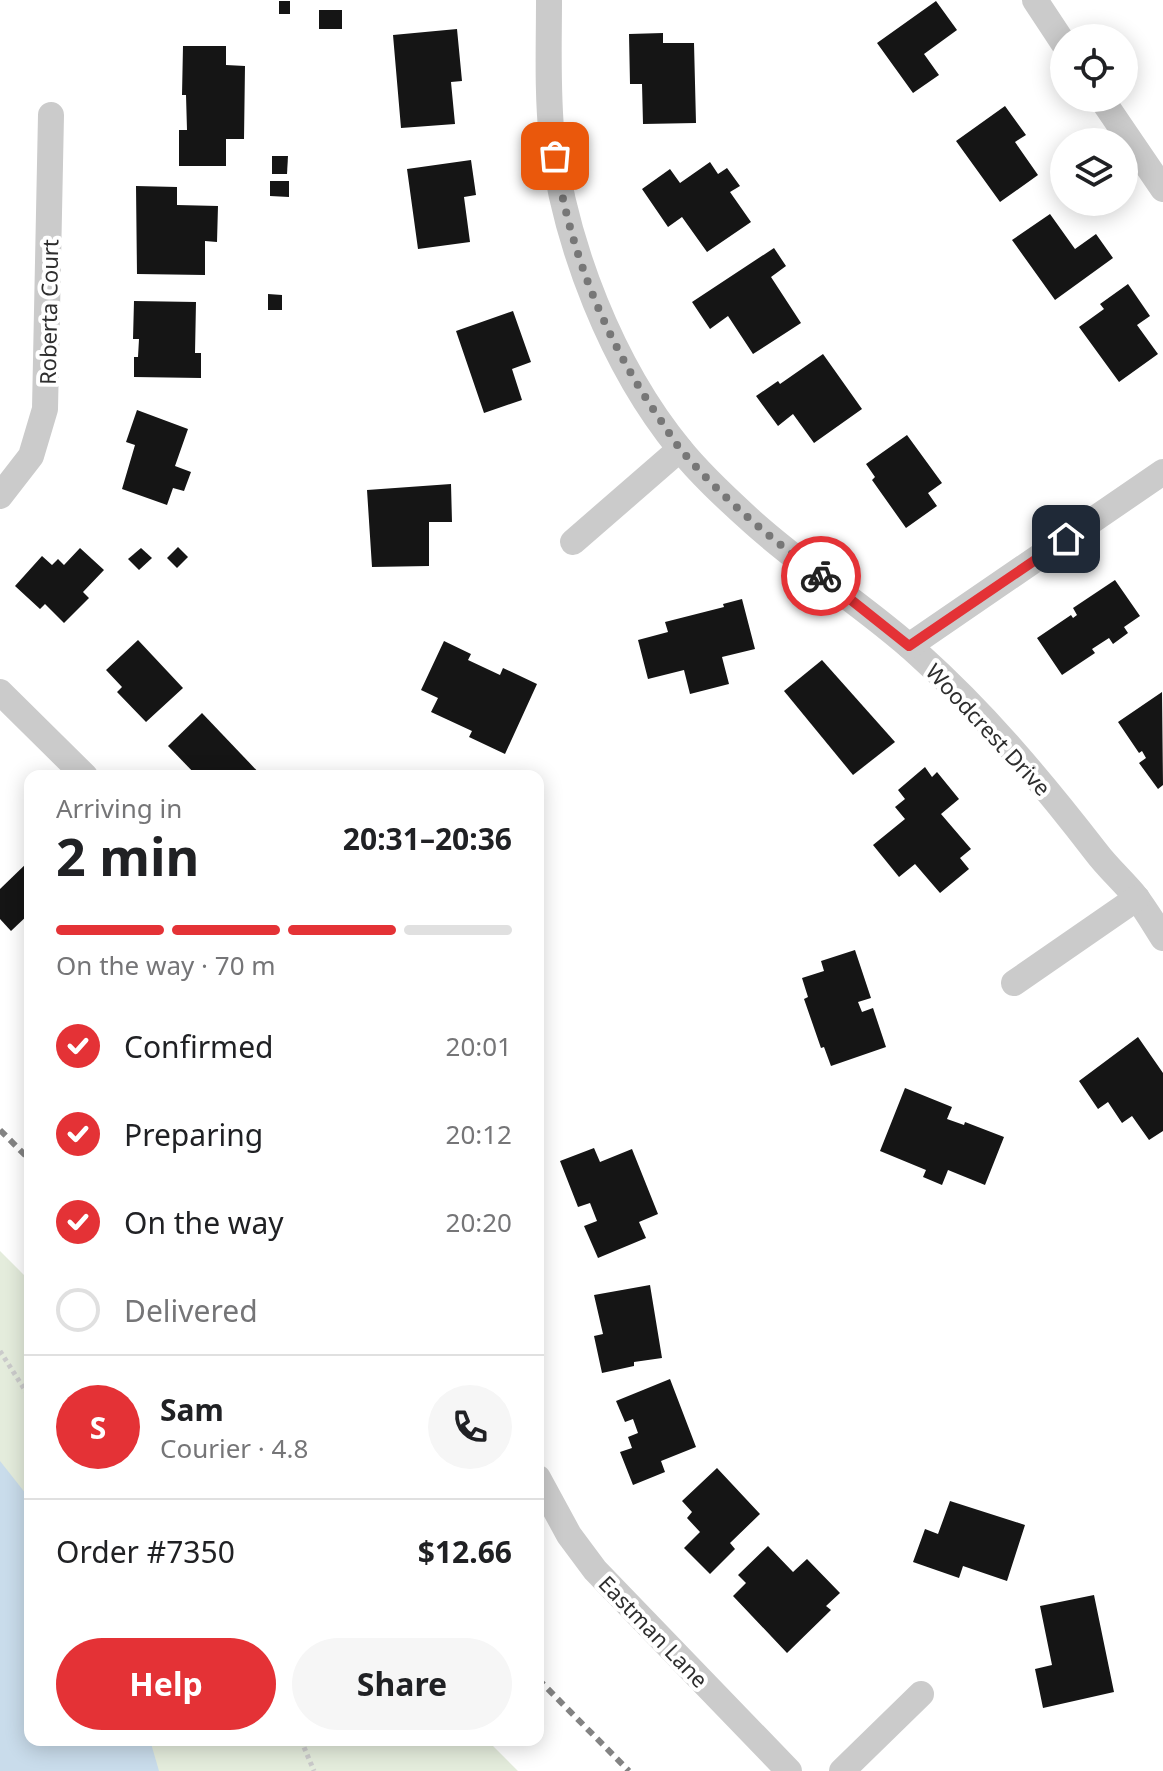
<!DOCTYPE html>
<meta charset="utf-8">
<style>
:root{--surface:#fff;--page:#f6f6f6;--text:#202124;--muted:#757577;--line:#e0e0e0;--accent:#e43236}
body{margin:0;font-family:"Noto Sans",sans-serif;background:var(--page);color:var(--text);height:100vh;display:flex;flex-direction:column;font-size:30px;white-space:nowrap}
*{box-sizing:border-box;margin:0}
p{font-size:26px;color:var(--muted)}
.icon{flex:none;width:44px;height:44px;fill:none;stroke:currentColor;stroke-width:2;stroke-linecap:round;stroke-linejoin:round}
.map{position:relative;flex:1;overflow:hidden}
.sheet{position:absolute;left:24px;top:770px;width:520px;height:976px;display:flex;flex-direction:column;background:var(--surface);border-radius:16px;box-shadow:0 4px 20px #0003}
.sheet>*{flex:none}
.buttons{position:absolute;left:1050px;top:24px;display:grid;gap:16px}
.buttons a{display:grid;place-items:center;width:88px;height:88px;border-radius:50%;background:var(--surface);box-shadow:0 4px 20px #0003;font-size:40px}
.pin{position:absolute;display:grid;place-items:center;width:68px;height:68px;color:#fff;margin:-34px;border-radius:16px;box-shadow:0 4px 12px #0006}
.courier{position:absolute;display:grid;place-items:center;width:80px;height:80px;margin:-40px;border:6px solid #e43236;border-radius:50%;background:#fff;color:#222;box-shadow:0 2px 10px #0007}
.summary em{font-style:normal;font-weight:700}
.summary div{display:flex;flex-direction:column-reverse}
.summary{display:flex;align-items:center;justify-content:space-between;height:136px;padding:0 32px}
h1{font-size:52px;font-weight:700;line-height:60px}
.bar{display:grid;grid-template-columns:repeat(4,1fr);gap:12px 8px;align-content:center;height:96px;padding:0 32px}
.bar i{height:10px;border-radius:6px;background:var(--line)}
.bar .selected{background:var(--accent)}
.bar p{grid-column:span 4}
.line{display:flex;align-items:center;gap:20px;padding:0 32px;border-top:2px solid var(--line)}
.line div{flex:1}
.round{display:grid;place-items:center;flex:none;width:84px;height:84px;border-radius:42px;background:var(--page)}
ol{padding:0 32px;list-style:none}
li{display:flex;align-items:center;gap:24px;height:88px}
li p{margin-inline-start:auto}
li .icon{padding:8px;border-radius:50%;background:var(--accent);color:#fff;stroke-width:4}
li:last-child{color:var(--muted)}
li i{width:44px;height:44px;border:4px solid var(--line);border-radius:50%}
.cta{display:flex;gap:16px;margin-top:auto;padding:16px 32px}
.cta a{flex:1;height:92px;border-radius:48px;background:var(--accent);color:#fff;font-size:32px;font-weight:700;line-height:92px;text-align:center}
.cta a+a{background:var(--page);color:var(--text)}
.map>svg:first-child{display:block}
.green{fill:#e4ecdc}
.water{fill:#c9dceb}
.building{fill:#151515}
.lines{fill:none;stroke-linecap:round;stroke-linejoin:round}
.path{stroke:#cbcbcb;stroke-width:5;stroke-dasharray:4 4;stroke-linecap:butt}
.street{stroke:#cbcbcb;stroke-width:26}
.rail{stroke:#838383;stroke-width:6;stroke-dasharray:8 6;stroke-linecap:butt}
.done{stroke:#777;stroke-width:8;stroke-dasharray:0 14.4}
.route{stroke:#e43236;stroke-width:10}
.labels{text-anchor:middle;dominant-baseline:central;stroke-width:8;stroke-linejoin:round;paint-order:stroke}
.street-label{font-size:22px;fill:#2e2e2e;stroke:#fff}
</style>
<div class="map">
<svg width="1163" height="1771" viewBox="0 0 1163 1771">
<rect width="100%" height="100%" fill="#fff"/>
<polygon class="green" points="0,1251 30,1281 30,1740 487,1740 518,1771 0,1771"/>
<polygon class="water" points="0,1461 30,1499 30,1740 150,1740 159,1771 0,1771"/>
<g class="building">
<rect x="279" y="1" width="11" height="13"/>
<polygon points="936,1 957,30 924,54 939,75 913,93 877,43"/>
<rect x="319" y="10" width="23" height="19"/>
<polygon points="457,29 462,81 451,82 455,124 401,128 393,35"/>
<polygon points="663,33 663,43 694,43 696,123 643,124 642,84 630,84 629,34"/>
<polygon points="183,46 226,46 226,65 245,66 244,139 226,139 226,166 179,166 179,130 187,130 186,95 182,95"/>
<polygon points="1005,106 1026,135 1015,142 1038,175 1000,202 956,141"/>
<polygon points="272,156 288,156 287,174 272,174"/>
<polygon points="471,160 476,195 464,197 470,242 418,249 407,169"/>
<polygon points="710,162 718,174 727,168 740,186 730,192 751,222 707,252 682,217 668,227 642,189 670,169 680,183"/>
<polygon points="270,181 289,181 289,197 270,196"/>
<polygon points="136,186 177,187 177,205 218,206 217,242 205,241 205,275 137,274"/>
<polygon points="1050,214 1075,249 1096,234 1113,258 1055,300 1012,240"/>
<polygon points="774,248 786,266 771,277 801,323 753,354 728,316 710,329 692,302"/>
<polygon points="1128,284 1150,316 1137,325 1158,354 1119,382 1079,327 1104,309 1100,304"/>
<polygon points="268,294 282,295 282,310 268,310"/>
<polygon points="134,301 196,302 195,353 201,353 201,378 134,377 134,357 138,357 139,339 133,339"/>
<polygon points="513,311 531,362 512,369 522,400 484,413 456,331"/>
<polygon points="823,354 862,409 814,443 793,414 778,426 756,396 778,381 780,384"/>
<polygon points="137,410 188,429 175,466 191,472 184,491 173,488 167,505 122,489 135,445 126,442"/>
<polygon points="907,435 942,483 928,493 937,506 906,528 872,480 875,477 866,464"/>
<polygon points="451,484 452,522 429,522 429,566 372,567 367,490"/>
<polygon points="178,547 188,557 177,568 167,558"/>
<polygon points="80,548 104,570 83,592 89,598 64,623 45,604 40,609 15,586 42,556 52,565 58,559 64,565"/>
<polygon points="141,548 152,558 139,570 128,559"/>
<polygon points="1115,580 1140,616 1124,627 1128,633 1113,644 1109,638 1092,649 1095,653 1062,675 1037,638 1071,615 1073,618 1077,615 1073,608"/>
<polygon points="742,599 755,649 722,657 729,684 690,694 684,670 648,679 638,640 668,632 665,622 724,607 723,604"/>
<polygon points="138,640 183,688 146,722 117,692 122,687 106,670"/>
<polygon points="444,641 471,654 468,660 500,675 503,668 537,684 505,754 469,737 472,731 431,712 438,698 421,690"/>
<polygon points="822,660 895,742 853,775 784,691"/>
<polygon points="1162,692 1163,785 1158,789 1139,763 1146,758 1142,751 1139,753 1118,722"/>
<polygon points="202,713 262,776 197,776 168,746"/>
<polygon points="925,767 932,777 937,772 959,799 941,814 971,849 960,858 969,869 940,893 915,864 899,877 873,845 905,819 895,807 905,799 898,790"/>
<polygon points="30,860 30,913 11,931 0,919 0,889"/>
<polygon points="855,950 871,998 858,1002 862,1012 873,1008 886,1047 831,1066 824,1047 821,1048 804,999 808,997 802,978 824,971 821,961"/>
<polygon points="1138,1037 1163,1073 1163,1131 1149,1140 1132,1116 1122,1123 1108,1102 1098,1109 1079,1081"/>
<polygon points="905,1088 952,1107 947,1119 964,1125 965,1122 1004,1137 985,1185 948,1170 942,1185 923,1177 926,1170 880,1151"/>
<polygon points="594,1148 600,1162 632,1149 658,1214 639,1222 646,1238 598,1258 584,1226 597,1221 590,1203 578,1207 560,1161"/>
<polygon points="650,1285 662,1358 634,1362 634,1366 602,1373 594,1336 603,1334 594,1295"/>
<polygon points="670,1379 696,1447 661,1461 665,1472 633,1485 620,1452 632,1448 628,1437 638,1433 633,1419 625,1422 616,1401"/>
<polygon points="717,1468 760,1514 730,1543 735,1549 710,1574 684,1548 700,1532 687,1518 692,1512 682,1501"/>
<polygon points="950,1501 1025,1525 1007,1581 963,1566 959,1578 913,1562 925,1529 938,1534"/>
<polygon points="768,1546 793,1572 807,1559 840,1593 826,1606 831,1610 787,1653 733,1596 746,1583 738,1575"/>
<polygon points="1094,1595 1114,1692 1043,1708 1035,1669 1052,1665 1040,1606"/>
</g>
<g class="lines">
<g class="path">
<polyline points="0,1351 30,1398"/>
<polyline points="301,1740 314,1771"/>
</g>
<g class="street">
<path d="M549 0C549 46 547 93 552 139 565 245 612 366 680 449 700 474 725 497 748 518 801 567 864 605 918 654 985 714 1041 781 1096 852 1108 868 1124 882 1136 897 1146 910 1154 924 1163 938"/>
<polyline points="1035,0 1064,44"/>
<polyline points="1101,98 1163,189"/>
<polyline points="0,496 31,456 45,409 51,115"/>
<polyline points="573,542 680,449"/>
<polyline points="909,646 1163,472"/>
<polyline points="0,692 85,776"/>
<polyline points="1014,983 1137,898"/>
<polyline points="538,1478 569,1535 595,1570 789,1771"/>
<polyline points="842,1771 921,1694"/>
</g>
<g class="rail">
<polyline points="0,1130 30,1160"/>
<polyline points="538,1679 629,1771"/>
</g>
</g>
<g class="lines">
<path class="done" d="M555 156C569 249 604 337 657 415 665 426 672 439 681 450 722 498 771 539 821 576"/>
<polyline class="route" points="821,576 909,646 1066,539"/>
</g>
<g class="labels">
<g class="street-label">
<text transform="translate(48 312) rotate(-89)">Roberta Court</text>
<text transform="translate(989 729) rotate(47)">Woodcrest Drive</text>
<text transform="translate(654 1631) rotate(46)">Eastman Lane</text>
</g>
</g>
</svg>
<div class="buttons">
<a><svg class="icon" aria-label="locate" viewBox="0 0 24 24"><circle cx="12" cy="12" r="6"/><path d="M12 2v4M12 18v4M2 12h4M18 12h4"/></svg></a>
<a><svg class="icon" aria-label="layers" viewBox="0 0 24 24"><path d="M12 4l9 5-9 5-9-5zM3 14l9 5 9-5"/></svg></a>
</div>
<div class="pin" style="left:555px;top:156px;background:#ea580c"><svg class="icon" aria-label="bag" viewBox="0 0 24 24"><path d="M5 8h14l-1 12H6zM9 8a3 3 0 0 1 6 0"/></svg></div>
<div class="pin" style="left:1066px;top:539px;background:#1f2937"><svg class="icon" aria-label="home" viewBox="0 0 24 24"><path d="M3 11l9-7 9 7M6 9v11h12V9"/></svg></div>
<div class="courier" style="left:821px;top:576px"><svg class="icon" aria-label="bike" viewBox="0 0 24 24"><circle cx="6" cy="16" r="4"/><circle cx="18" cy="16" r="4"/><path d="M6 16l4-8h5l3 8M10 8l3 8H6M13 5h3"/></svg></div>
<section class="sheet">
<div class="summary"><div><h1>2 min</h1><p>Arriving in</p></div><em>20:31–20:36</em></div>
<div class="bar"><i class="selected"></i><i class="selected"></i><i class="selected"></i><i></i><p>On the way · 70 m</p></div>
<ol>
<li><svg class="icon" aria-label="check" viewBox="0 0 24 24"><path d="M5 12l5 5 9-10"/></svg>Confirmed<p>20:01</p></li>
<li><svg class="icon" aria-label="check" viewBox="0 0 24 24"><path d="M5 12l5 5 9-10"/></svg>Preparing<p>20:12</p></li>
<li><svg class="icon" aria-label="check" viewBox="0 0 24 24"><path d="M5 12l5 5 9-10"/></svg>On the way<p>20:20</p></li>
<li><i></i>Delivered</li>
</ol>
<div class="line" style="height:144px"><b class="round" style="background:var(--accent);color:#fff">S</b><div><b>Sam</b><p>Courier · 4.8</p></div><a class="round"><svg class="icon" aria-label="phone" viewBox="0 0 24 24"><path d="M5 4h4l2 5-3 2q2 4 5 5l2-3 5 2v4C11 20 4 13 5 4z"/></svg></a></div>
<div class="line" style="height:104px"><div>Order #7350</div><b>$12.66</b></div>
<div class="cta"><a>Help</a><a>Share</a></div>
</section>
</div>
